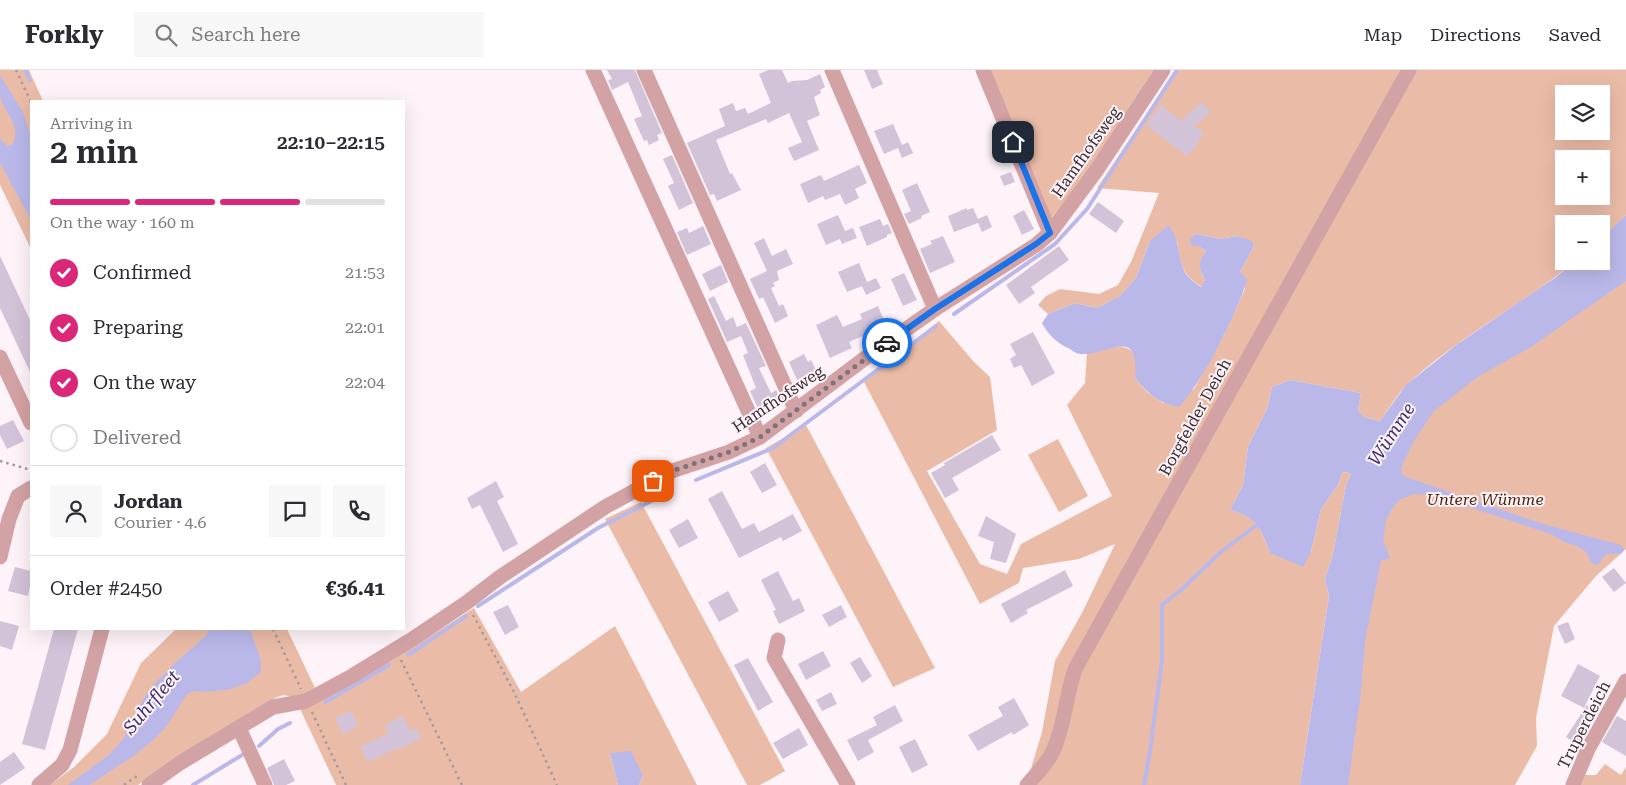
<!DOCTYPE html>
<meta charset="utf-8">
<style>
:root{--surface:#fff;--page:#f7f7f7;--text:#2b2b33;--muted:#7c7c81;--line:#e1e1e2;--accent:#db2777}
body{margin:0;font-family:"Roboto Serif",serif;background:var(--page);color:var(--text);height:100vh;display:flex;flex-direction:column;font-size:19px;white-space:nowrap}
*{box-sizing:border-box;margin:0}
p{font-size:16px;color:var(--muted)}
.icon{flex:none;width:28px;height:28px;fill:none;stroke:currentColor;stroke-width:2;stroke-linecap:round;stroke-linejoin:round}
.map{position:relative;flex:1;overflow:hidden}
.drawer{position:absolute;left:30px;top:30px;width:375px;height:530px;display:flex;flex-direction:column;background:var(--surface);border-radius:0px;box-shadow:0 5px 20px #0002}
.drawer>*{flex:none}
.buttons{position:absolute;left:1555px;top:15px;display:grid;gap:10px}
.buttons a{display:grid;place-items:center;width:55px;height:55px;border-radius:0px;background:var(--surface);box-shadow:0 5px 20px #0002;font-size:25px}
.pin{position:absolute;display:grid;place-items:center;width:42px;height:42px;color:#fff;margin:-21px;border-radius:10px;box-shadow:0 2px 8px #0006}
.courier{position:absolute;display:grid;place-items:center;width:50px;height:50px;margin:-25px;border:4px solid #1a73e8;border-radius:50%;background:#fff;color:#222;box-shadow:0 1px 6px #0007}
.summary em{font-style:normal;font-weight:600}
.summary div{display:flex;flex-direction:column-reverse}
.summary{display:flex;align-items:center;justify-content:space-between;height:85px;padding:0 20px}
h1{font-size:32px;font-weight:600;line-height:38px}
.bar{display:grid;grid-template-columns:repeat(4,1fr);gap:8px 5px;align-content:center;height:60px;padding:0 20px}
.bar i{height:6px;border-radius:4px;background:var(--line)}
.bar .current{background:var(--accent)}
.bar p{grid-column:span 4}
.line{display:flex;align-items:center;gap:12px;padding:0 20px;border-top:1px solid var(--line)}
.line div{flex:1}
.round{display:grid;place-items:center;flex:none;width:52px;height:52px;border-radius:0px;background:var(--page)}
ol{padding:0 20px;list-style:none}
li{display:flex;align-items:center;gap:15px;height:55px}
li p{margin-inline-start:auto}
li .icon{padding:5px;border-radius:50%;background:var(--accent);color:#fff;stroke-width:4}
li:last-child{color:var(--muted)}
li i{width:28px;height:28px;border:2px solid var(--line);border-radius:50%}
header{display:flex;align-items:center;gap:30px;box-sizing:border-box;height:70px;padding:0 25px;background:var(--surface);border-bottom:1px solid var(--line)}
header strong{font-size:24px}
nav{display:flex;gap:28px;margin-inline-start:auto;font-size:18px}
.search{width:350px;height:45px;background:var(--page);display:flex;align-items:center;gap:12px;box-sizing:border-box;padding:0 18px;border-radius:0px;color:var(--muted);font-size:19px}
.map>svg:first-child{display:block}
.green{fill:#eabca7;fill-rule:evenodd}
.water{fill:#bab8e9}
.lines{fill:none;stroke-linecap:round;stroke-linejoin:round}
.stream{stroke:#bab8e9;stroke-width:4}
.building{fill:#d2c3d8}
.path{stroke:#a49a9f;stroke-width:2.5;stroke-dasharray:2.5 4;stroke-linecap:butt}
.minor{stroke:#d3a2a4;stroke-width:15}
.done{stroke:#7d7378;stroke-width:5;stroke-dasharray:0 9}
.route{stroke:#1a73e8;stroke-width:6}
.labels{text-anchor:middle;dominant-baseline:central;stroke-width:4;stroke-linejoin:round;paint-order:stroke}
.street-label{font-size:16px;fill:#382e33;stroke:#fdf3f8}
.park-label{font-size:16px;font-style:italic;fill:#4d1f06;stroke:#fdf3f8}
.water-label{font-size:18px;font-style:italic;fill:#39316c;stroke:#fdf3f8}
</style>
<header>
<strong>Forkly</strong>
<div class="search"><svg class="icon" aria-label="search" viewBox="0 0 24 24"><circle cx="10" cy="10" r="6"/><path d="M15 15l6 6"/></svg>Search here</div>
<nav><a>Map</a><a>Directions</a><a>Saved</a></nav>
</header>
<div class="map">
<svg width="1626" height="715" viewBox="0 0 1626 715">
<rect width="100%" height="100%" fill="#fdf3f8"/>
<g class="green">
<polygon points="0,0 29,0 43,31 31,31 31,179 0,115"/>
<polygon points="976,0 1155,0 1089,101 1044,157"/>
<path d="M1176 0H1626V145L1613 159 1601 169V154H1564V191H1575C1522 236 1458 266 1408 314 1397 324 1389 339 1380 351L1364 347 1358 340 1361 323 1290 310 1272 317 1267 339 1248 377 1243 415 1230 440C1257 447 1261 459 1270 483L1311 482 1321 439 1338 415 1342 403 1346 402 1351 404 1346 415 1333 484 1325 509 1329 526 1300 715H1026L1042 662 1055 591 1083 541 1115 474 1079 489 1023 498 1019 513 980 534 864 312 939 251 974 292 990 307 997 360 927 401 980 494 1007 504 1021 474 1112 426 1067 335 1085 313 1087 283C1100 281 1125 269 1135 285 1139 291 1136 301 1135 308L1147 322 1163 333 1194 319 1224 265 1245 219 1240 202 1254 176 1237 166 1220 169 1197 164 1198 176 1206 181C1199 191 1198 199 1205 210L1202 217C1181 204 1181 194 1177 171H1150L1136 208 1120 226 1097 238 1075 233 1048 244 1038 235 1046 226 1060 219 1099 224 1118 215 1131 192 1159 123 1097 118ZM1564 24H1601V61H1564ZM1564 89H1601V126H1564Z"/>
<polygon points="1626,182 1626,479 1596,506 1554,556 1536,648 1537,676 1515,715 1319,715 1376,388"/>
<polygon points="806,355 935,598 893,617 766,378"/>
<polygon points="1058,369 1088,426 1059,442 1028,385"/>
<polygon points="641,432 785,701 760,715 747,715 605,449"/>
<polygon points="474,538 521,622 615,556 697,715 639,715 643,705 610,683 618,715 336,715 300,639 393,590"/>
<polygon points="176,559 287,559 315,618 298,629 284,625 277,627 236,651 178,687 138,715 50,715 74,697 107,664 141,593"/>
<polygon points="1605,694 1621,705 1626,697 1626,715 1581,715 1585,705 1596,705"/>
</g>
<g class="water">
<path d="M0 5 23 42 31 68V150L0 93V69L8 76 12 75C23 54 4 45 0 26 0 20 0 12 0 5Z"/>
<path d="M1626 145V211L1528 279 1479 306 1434 341 1414 371 1401 398 1402 404 1406 407 1543 454 1621 475 1624 480 1621 484H1606L1597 496 1591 492 1586 482 1579 477 1564 472 1551 464 1432 425 1414 424 1399 430 1392 439 1386 450 1383 470 1390 488 1381 491 1365 571 1361 622 1348 715H1300L1329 526 1325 509 1333 484 1346 415 1351 404 1346 402 1342 403 1338 415 1321 439 1311 482 1303 497 1270 483C1261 458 1256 447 1230 440L1243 415 1248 377 1267 339 1272 317 1290 310 1361 323 1358 340 1364 347 1380 351 1406 315 1456 275 1556 207 1575 191H1601V169Z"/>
<path d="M1169 155C1172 161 1176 167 1177 173 1183 196 1179 202 1201 217L1205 210C1198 198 1198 192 1206 181L1198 176H1191L1190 168 1197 164 1220 169 1237 166 1252 171 1254 176 1240 202 1247 209C1244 222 1238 234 1233 246 1218 278 1202 310 1179 337 1156 332 1150 325 1135 308 1140 254 1107 286 1080 284 1077 284 1073 281 1070 279 1057 273 1049 266 1042 253L1048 244 1075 233 1097 238 1120 226 1136 208 1150 171Z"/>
<polygon points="209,559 250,559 261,590 261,602 247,613 231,619 206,622 193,621 187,624 166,657 151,672 132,687 89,715 68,715 109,685 124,668 145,626 157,611 177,591 206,566"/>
<polygon points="631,681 643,705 639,715 618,715 610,683"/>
</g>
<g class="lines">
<g class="stream">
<polyline points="25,0 30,10"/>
<polyline points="954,244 1055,174 1087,139 1177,0"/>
<polyline points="696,410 773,378 936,256"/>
<polyline points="478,536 598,458 671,421"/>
<polyline points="408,585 466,546"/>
<polyline points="325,632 389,595"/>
<polyline points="259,676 278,659 290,653"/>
<polyline points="193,715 242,685"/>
<polyline points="1144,715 1150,681 1162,590 1162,535 1182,519 1222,481 1261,452"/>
</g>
</g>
<g class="building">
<polygon points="607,0 635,0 662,63 657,65 659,70 649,75 647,70 644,71 634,49 642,46 628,12 612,20 608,10 612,9"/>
<polygon points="768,0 782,0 788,13 792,11 807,10 820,4 825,17 820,20 821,23 814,27 820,45 807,51 819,80 794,91 788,78 802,72 789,43 768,53 766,49 716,70 730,104 732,103 741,120 717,131 714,124 710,125 687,73 725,56 719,39 733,33 736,41 745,38 748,44 771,33 759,4"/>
<polygon points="864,0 877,0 883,14 872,19"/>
<polygon points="1202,32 1211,42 1195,56 1204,63 1197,72 1199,73 1187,86 1146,55 1161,35 1181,51"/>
<polygon points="893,54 902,75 908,72 913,83 902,88 898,78 884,84 874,61"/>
<polygon points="672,85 693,133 679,140 668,116 674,113 663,89"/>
<polygon points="859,95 867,113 855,119 859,128 845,135 840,124 825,130 823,126 808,133 800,114 821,105 824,111"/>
<polygon points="1011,102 1015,112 1004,116 1000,106"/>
<polygon points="917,113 930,142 921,146 922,148 909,154 904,144 911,141 902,120"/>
<polygon points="1098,132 1124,151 1116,163 1089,144"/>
<polygon points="967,138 967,140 973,138 978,149 987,145 992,157 982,162 978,153 954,162 948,146"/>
<polygon points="1024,140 1034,159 1022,165 1013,146"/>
<polygon points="838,145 845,161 853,158 857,168 842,174 840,169 826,175 817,154"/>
<polygon points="880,149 883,156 888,154 892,163 887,165 887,167 867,176 859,157"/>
<polygon points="703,156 711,174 687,185 677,162 687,158 689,163"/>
<polygon points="943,166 955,192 930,203 920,179 932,174 930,171"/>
<polygon points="764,168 772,186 786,179 793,194 777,201 779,210 773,213 775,216 771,218 779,236 783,234 788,246 775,253 763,227 759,229 750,209 767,201 754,173"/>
<polygon points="1059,176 1069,190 1031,217 1035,223 1019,234 1006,215"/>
<polygon points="0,186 31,252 31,304 0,238"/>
<polygon points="859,193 867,212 876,208 881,218 866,225 862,216 847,222 838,202"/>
<polygon points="721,195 728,212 710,221 702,204"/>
<polygon points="904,203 917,230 903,236 891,209"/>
<polygon points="714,226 726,251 733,247 737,257 746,253 766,296 759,298 771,323 776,320 782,332 760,343 750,321 756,318 743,285 748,283 741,266 727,272 708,229"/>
<polygon points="878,236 885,253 869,260 870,263 849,272 852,278 830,288 816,255 837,245 843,257 862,249 860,244"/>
<polygon points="1033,262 1055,303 1032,316 1021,295 1014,298 1010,289 1016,285 1010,274"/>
<polygon points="804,284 808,292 811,290 816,300 797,310 789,292"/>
<polygon points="13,350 24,371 7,379 0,365 0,356"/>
<polygon points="992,365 1001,380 952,408 959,420 945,428 931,403 945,395 944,393"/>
<polygon points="765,393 777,415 762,423 750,402"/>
<polygon points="496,411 504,427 497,431 518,474 503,482 480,435 472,439 467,428"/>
<polygon points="722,421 742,459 754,453 759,462 793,444 802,461 783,471 781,467 739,488 708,429"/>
<polygon points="986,446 1016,464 1006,493 990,489 994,472 978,466"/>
<polygon points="688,449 698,468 679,478 669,460"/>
<polygon points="15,497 31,501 31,512 28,526 8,521"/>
<polygon points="1614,498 1626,513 1614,522 1602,507"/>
<polygon points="1065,500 1073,516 1026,540 1028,543 1011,553 1001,534"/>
<polygon points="778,501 793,531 799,528 805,541 779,554 773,541 776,540 761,510"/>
<polygon points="728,521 739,541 719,552 708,532"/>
<polygon points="508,535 519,557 505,565 493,542"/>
<polygon points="841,535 847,547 829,557 822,545"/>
<polygon points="0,551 19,556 12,580 0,576"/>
<polygon points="1568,552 1575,569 1565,574 1557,556"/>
<polygon points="54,559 78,559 45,680 22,674"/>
<polygon points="823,581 831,596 806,610 798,594"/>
<polygon points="860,587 872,606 862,613 850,593"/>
<polygon points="748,588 773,632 758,641 734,595"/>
<polygon points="1578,594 1600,606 1584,638 1561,626"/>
<polygon points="831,622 837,634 822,641 816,630"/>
<polygon points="1014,628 1029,655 1013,665 1012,662 978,681 968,665 1003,646 998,637"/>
<polygon points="895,635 903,651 868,670 874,682 858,691 847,670 877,655 873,647"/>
<polygon points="1587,635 1598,642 1578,675 1566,667"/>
<polygon points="351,641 358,656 343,664 335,648"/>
<polygon points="402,646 410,661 416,658 421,668 398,680 397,678 368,692 360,677 389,663 385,655"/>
<polygon points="1617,646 1626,651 1626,686 1602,672"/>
<polygon points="799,658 808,675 783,689 773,673"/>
<polygon points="915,669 928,695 912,703 899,677"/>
<polygon points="14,682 25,698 0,715 0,692"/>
<polygon points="284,689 295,711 286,715 274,715 267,698"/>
</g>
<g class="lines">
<g class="path">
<polyline points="16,0 31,32"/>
<polyline points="0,391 31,400"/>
<polyline points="473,545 513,620 557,715"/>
<polyline points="273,559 301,619"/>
<polyline points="401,590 462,715"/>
<polyline points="312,642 346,715"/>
<polyline points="124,715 140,704"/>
</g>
<g class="minor">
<polyline points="593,0 760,367"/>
<polyline points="644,0 796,341"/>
<polyline points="832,0 935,239"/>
<polyline points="983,0 1050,163"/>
<polyline points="0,287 31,353"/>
<polyline points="0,487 9,449 18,426 31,418"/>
<polyline points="778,570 774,588 848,715"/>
<polyline points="239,658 265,715"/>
<polyline points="39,715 62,695 70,680 102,559"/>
<polyline points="149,715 180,693 273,637 306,631 352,606 411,570 466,533 500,507 605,437 669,402 729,382 760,367 868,286 935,239 1036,175 1050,163 1096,101 1163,0"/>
<path d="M1027 715C1036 704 1048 693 1053 681 1065 655 1066 625 1075 599L1409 0"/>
<polyline points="1573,715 1588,679 1626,611"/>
</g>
</g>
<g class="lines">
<polyline class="done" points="653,411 669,402 729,382 760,367 887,273"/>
<polyline class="route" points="887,273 935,239 1036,174 1050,163 1013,72"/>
</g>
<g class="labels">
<g class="street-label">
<text transform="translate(1086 82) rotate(-55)">Hamfhofsweg</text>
<text transform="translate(778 329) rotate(-34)">Hamfhofsweg</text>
<text transform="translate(1195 347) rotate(-61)">Borgfelder Deich</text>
<text transform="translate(1584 655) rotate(-63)">Truperdeich</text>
</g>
<g class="park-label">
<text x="1485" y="429">Untere Wümme</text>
</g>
<g class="water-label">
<text transform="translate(1391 364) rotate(-57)">Wümme</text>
<text transform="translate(151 632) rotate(-50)">Suhrfleet</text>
</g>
</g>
</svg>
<div class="buttons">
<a><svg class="icon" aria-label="layers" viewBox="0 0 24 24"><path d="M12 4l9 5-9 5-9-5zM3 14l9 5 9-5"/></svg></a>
<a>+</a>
<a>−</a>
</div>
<div class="pin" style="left:653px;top:411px;background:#ea580c"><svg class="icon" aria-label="bag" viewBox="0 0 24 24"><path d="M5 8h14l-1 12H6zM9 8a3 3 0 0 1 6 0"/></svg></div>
<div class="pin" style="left:1013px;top:72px;background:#1f2937"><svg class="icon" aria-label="home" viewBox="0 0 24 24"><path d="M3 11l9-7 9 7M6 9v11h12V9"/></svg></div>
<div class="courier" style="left:887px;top:273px"><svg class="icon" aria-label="car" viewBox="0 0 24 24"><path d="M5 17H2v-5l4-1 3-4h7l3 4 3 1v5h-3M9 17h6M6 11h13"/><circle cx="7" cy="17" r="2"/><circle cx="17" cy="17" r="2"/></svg></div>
<section class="drawer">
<div class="summary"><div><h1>2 min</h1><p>Arriving in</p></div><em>22:10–22:15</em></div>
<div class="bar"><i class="current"></i><i class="current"></i><i class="current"></i><i></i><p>On the way · 160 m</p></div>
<ol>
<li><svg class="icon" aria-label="check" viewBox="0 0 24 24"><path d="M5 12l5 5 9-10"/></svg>Confirmed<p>21:53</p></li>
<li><svg class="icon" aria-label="check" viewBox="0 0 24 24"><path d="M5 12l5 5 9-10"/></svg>Preparing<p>22:01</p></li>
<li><svg class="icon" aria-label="check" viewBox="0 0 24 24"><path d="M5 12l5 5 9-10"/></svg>On the way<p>22:04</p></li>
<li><i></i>Delivered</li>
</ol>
<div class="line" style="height:90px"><a class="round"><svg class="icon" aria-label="person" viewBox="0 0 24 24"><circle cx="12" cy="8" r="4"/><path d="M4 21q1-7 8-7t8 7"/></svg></a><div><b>Jordan</b><p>Courier · 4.6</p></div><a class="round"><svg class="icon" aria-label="chat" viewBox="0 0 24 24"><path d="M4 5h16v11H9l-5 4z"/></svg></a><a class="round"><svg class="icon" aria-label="phone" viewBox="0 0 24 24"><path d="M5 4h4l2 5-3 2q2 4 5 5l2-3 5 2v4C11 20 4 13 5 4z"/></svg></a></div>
<div class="line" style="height:65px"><div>Order #2450</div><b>€36.41</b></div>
</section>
</div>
